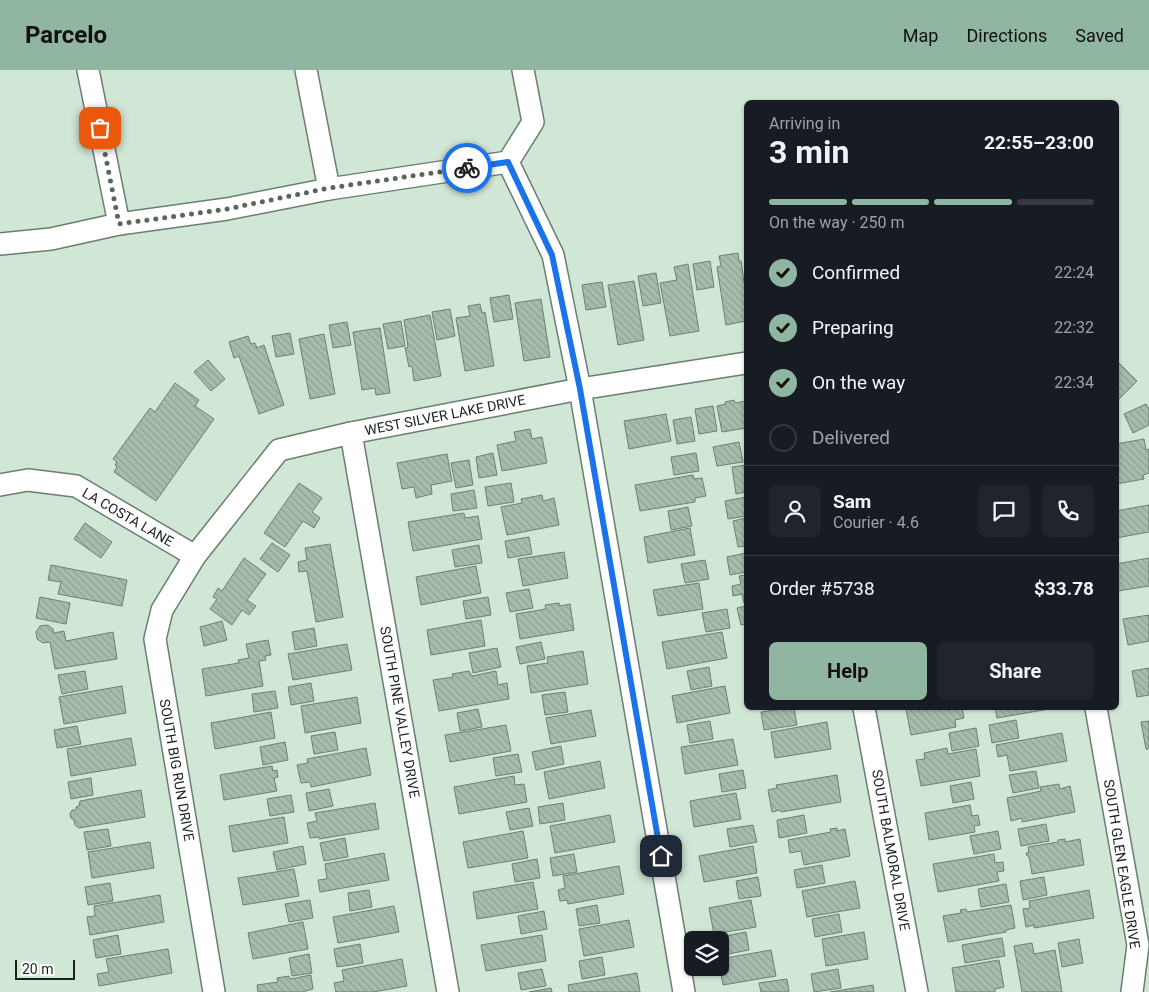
<!DOCTYPE html>
<meta charset="utf-8">
<style>
:root{--surface:#171b24;--page:#20242c;--text:#f1f3f6;--muted:#9ea1a6;--line:#363941;--accent:#90b5a1}
body{margin:0;font-family:Roboto,sans-serif;background:var(--page);color:var(--text);height:100vh;display:flex;flex-direction:column;font-size:19px;white-space:nowrap}
*{box-sizing:border-box;margin:0}
p{font-size:16px;color:var(--muted)}
.icon{flex:none;width:28px;height:28px;fill:none;stroke:currentColor;stroke-width:2;stroke-linecap:round;stroke-linejoin:round}
.map{position:relative;flex:1;overflow:hidden}
.side{position:absolute;left:744px;top:30px;width:375px;height:610px;display:flex;flex-direction:column;background:var(--surface);border-radius:8px;box-shadow:0 1px 4px #0004}
.side>*{flex:none}
.fabs{position:absolute;left:684px;top:861px;display:grid;gap:10px}
.fabs a{display:grid;place-items:center;width:45px;height:45px;border-radius:8px;background:var(--surface);box-shadow:0 1px 4px #0004;font-size:25px}
.scale{position:absolute;left:15px;bottom:12px;width:60px;box-sizing:border-box;padding-left:5px;border:2px solid #19211b;border-top:0;font-size:14px;line-height:18px;white-space:nowrap;color:#19211b;-webkit-text-stroke:4px #fff;paint-order:stroke}
.pin{position:absolute;display:grid;place-items:center;width:42px;height:42px;color:#fff;margin:-21px;border-radius:10px;box-shadow:0 2px 8px #0006}
.courier{position:absolute;display:grid;place-items:center;width:50px;height:50px;margin:-25px;border:4px solid #1a73e8;border-radius:50%;background:#fff;color:#222;box-shadow:0 1px 6px #0007}
.summary em{font-style:normal;font-weight:700}
.summary div{display:flex;flex-direction:column-reverse}
.summary{display:flex;align-items:center;justify-content:space-between;height:85px;padding:0 25px}
h1{font-size:32px;font-weight:700;line-height:38px}
.bar{display:grid;grid-template-columns:repeat(4,1fr);gap:8px 5px;align-content:center;height:60px;padding:0 25px}
.bar i{height:6px;border-radius:4px;background:var(--line)}
.bar .on{background:var(--accent)}
.bar p{grid-column:span 4}
.line{display:flex;align-items:center;gap:12px;padding:0 25px;border-top:1px solid var(--line)}
.line div{flex:1}
.round{display:grid;place-items:center;flex:none;width:52px;height:52px;border-radius:8px;background:var(--page)}
ol{padding:0 25px;list-style:none}
li{display:flex;align-items:center;gap:15px;height:55px}
li p{margin-inline-start:auto}
li .icon{padding:5px;border-radius:50%;background:var(--accent);color:#111;stroke-width:4}
li:last-child{color:var(--muted)}
li i{width:28px;height:28px;border:2px solid var(--line);border-radius:50%}
.button{display:flex;gap:10px;margin-top:auto;padding:10px 25px}
.button a{flex:1;height:58px;border-radius:8px;background:var(--accent);color:#111;font-size:20px;font-weight:700;line-height:58px;text-align:center}
.button a+a{background:var(--page);color:var(--text)}
header{display:flex;align-items:center;gap:30px;box-sizing:border-box;height:70px;padding:0 25px;background:var(--accent);color:#111}
header strong{font-size:24px}
nav{display:flex;gap:28px;margin-inline-start:auto;font-size:18px}
.map>svg:first-child{display:block}
.building{fill:url(#building-back-hatch);stroke:#6c8071}
.lines{fill:none;stroke-linecap:round;stroke-linejoin:round}
.street-casing{stroke:#6a7e6f;stroke-width:24}
.street{stroke:#fff;stroke-width:21}
.done{stroke:#59665c;stroke-width:5;stroke-dasharray:0 9}
.route{stroke:#1a73e8;stroke-width:6}
.labels{text-anchor:middle;dominant-baseline:central;stroke-width:4.5;stroke-linejoin:round;paint-order:stroke}
.street-label{font-size:14px;fill:#19211b;stroke:#fff}
</style>
<header>
<strong>Parcelo</strong>
<nav><a>Map</a><a>Directions</a><a>Saved</a></nav>
</header>
<div class="map">
<svg width="1149" height="922" viewBox="0 0 1149 922">
<defs>
<pattern id="building-back-hatch" width="6" height="6" patternUnits="userSpaceOnUse" patternTransform="scale(1.25)"><rect width="6" height="6" fill="#a7bcac"/><path d="M-1 5l2 2M0 0l6 6M5-1l2 2" fill="none" stroke="#8fa193"/></pattern>
</defs>
<rect width="100%" height="100%" fill="#d1e7d6"/>
<g class="building">
<polygon points="738,183 739,191 741,191 746,226 746,251 726,255 717,197 721,196 719,186"/>
<polygon points="710,191 714,217 697,220 693,194"/>
<polygon points="688,194 699,261 670,266 660,213 677,210 674,197"/>
<polygon points="656,203 661,233 643,236 638,206"/>
<polygon points="634,211 644,270 618,275 608,215"/>
<polygon points="602,212 606,237 586,240 582,215"/>
<polygon points="509,225 513,249 494,252 490,228"/>
<polygon points="541,229 550,287 524,291 515,233"/>
<polygon points="480,234 482,243 485,242 494,296 465,301 456,248 470,246 468,236"/>
<polygon points="450,239 455,266 437,270 432,242"/>
<polygon points="430,245 441,306 414,311 412,296 409,297 405,278 408,277 404,250"/>
<polygon points="401,251 405,276 388,279 383,254"/>
<polygon points="347,252 351,275 333,278 329,255"/>
<polygon points="380,258 390,323 376,325 375,318 362,320 353,262"/>
<polygon points="290,263 294,284 276,287 272,266"/>
<polygon points="324,264 335,324 310,329 299,269"/>
<polygon points="248,266 251,274 255,273 257,278 264,275 284,335 259,344 239,286 234,288 229,272"/>
<polygon points="208,290 225,309 211,321 194,302"/>
<polygon points="1118,292 1137,311 1116,332 1116,294"/>
<polygon points="175,313 199,330 195,336 214,349 156,431 114,402 117,397 115,395 117,392 113,389 150,338 155,342"/>
<polygon points="734,330 735,333 746,331 746,358 722,362 717,336 726,334 725,332"/>
<polygon points="1146,334 1149,339 1149,355 1133,363 1124,344"/>
<polygon points="713,336 717,361 699,364 695,339"/>
<polygon points="666,344 671,371 629,379 624,351"/>
<polygon points="691,347 695,371 677,374 673,350"/>
<polygon points="530,359 532,369 542,367 547,393 502,401 497,375 516,371 514,362"/>
<polygon points="1144,369 1146,380 1149,379 1149,403 1143,405 1144,409 1116,414 1116,374"/>
<polygon points="739,372 743,392 717,396 713,377"/>
<polygon points="493,383 497,405 479,408 476,387"/>
<polygon points="696,383 699,401 674,405 671,387"/>
<polygon points="447,384 452,411 431,415 432,424 416,428 414,417 402,419 397,393"/>
<polygon points="469,390 473,415 456,418 451,393"/>
<polygon points="746,395 746,422 736,424 732,397"/>
<polygon points="693,405 694,409 702,408 706,426 695,428 695,432 640,441 635,415"/>
<polygon points="299,413 322,428 312,442 320,448 314,458 303,451 285,477 264,463"/>
<polygon points="511,413 514,432 488,436 485,417"/>
<polygon points="474,420 477,438 453,441 451,424"/>
<polygon points="542,425 543,431 554,428 559,455 507,465 501,437 522,433 521,429"/>
<polygon points="746,427 746,446 728,449 725,431"/>
<polygon points="1149,435 1149,462 1116,468 1116,441"/>
<polygon points="688,437 692,456 671,460 668,441"/>
<polygon points="464,443 465,448 478,446 482,469 413,481 408,452"/>
<polygon points="746,448 746,476 738,477 733,451"/>
<polygon points="85,453 112,472 101,488 74,469"/>
<polygon points="690,458 695,485 648,493 644,467"/>
<polygon points="529,467 532,484 508,488 505,471"/>
<polygon points="272,473 290,485 278,502 260,489"/>
<polygon points="330,474 343,547 316,552 307,501 299,502 298,492 307,490 305,478"/>
<polygon points="479,475 482,493 455,497 452,480"/>
<polygon points="564,482 568,508 523,516 518,489"/>
<polygon points="746,483 746,502 730,505 727,487"/>
<polygon points="244,488 266,504 247,530 256,536 249,545 242,540 232,555 210,539 217,529 213,527 218,518 222,521"/>
<polygon points="1149,488 1149,516 1118,521 1116,512 1116,494"/>
<polygon points="705,490 709,509 685,513 681,494"/>
<polygon points="51,495 127,510 122,536 58,524 61,512 48,510"/>
<polygon points="476,496 481,523 421,535 416,507"/>
<polygon points="746,505 746,532 744,533 742,524 733,526 732,516 741,514 739,506"/>
<polygon points="699,513 703,539 658,546 653,520"/>
<polygon points="529,519 533,538 510,542 506,523"/>
<polygon points="40,527 70,533 66,554 36,548"/>
<polygon points="488,527 491,545 466,549 463,531"/>
<polygon points="559,533 560,536 570,534 574,560 520,569 516,544 546,539 545,535"/>
<polygon points="746,536 746,554 741,555 737,538"/>
<polygon points="727,539 730,558 706,562 702,543"/>
<polygon points="1149,545 1149,571 1128,575 1123,549"/>
<polygon points="481,550 485,576 431,585 427,560"/>
<polygon points="222,551 227,570 204,576 200,557"/>
<polygon points="48,555 53,559 54,563 64,561 66,571 113,562 117,589 55,599 50,572 43,573 37,569 36,562 40,556"/>
<polygon points="314,558 317,576 295,580 292,562"/>
<polygon points="722,562 727,588 667,599 662,572"/>
<polygon points="268,570 271,585 265,586 266,590 259,591 263,616 206,626 202,599 239,593 238,590 249,588 246,574"/>
<polygon points="541,572 545,589 520,594 516,577"/>
<polygon points="347,574 352,600 293,610 288,584"/>
<polygon points="497,578 501,597 473,603 469,583"/>
<polygon points="583,581 588,614 531,623 527,596 548,593 547,587"/>
<polygon points="709,597 712,616 691,620 687,601"/>
<polygon points="1149,598 1149,625 1137,627 1132,601"/>
<polygon points="85,601 88,619 62,624 58,605"/>
<polygon points="469,601 472,606 496,601 498,615 507,613 509,629 439,641 433,610 453,607 452,604"/>
<polygon points="311,613 314,631 291,635 288,617"/>
<polygon points="122,616 126,643 64,654 59,627"/>
<polygon points="725,616 730,643 677,653 672,626"/>
<polygon points="275,621 278,638 254,642 252,624"/>
<polygon points="565,622 568,642 545,645 542,625"/>
<polygon points="357,627 361,653 305,663 301,636"/>
<polygon points="789,638 794,638 797,655 764,660 761,642"/>
<polygon points="912,638 962,638 964,648 955,650 956,657 911,665 906,639"/>
<polygon points="995,638 1055,638 997,648"/>
<polygon points="478,639 482,657 460,661 457,643"/>
<polygon points="591,640 596,666 551,674 546,648"/>
<polygon points="271,642 275,668 215,679 211,653"/>
<polygon points="1016,650 1019,668 992,673 989,655"/>
<polygon points="710,651 713,669 690,673 687,655"/>
<polygon points="1149,651 1149,679 1146,679 1141,652"/>
<polygon points="827,652 831,679 775,688 771,662"/>
<polygon points="506,655 511,681 450,692 445,665"/>
<polygon points="77,656 81,674 57,678 54,660"/>
<polygon points="976,658 979,676 952,681 949,663"/>
<polygon points="335,662 338,680 314,684 311,666"/>
<polygon points="1062,663 1067,691 1010,701 1007,685 998,687 996,675"/>
<polygon points="131,668 136,695 71,706 67,679"/>
<polygon points="733,669 738,695 685,704 681,677"/>
<polygon points="285,672 288,690 263,695 260,677"/>
<polygon points="561,676 564,694 536,700 532,682"/>
<polygon points="366,678 371,705 311,717 310,712 301,713 297,695 308,693 307,689"/>
<polygon points="947,678 948,684 976,679 980,706 921,716 916,690 925,689 924,683"/>
<polygon points="518,684 522,702 496,706 493,688"/>
<polygon points="600,691 605,718 549,729 544,702"/>
<polygon points="272,696 273,701 277,700 278,707 274,708 277,721 224,730 220,705"/>
<polygon points="743,700 746,718 722,722 719,704"/>
<polygon points="1036,701 1039,718 1013,723 1009,705"/>
<polygon points="837,705 841,732 781,742 780,740 772,742 768,720 777,718 776,715"/>
<polygon points="514,706 515,715 524,714 527,732 459,744 454,717"/>
<polygon points="91,708 93,725 71,729 68,712"/>
<polygon points="971,712 974,729 953,733 950,716"/>
<polygon points="1059,714 1060,719 1070,716 1075,742 1022,752 1022,748 1011,751 1007,728 1041,721 1040,717"/>
<polygon points="329,719 333,736 309,741 306,723"/>
<polygon points="141,720 145,747 79,758 75,755 74,750 71,748 70,744 72,740 76,740 76,737 79,736 80,731"/>
<polygon points="736,723 741,749 694,757 690,731"/>
<polygon points="291,725 294,742 270,746 267,729"/>
<polygon points="375,733 379,759 319,769 319,767 310,768 307,753 317,751 315,743"/>
<polygon points="563,733 565,750 540,754 538,737"/>
<polygon points="970,735 972,746 978,745 980,755 974,756 975,762 929,770 925,743"/>
<polygon points="529,738 533,756 510,760 506,742"/>
<polygon points="610,745 615,772 555,783 550,756"/>
<polygon points="804,745 807,763 779,768 777,750"/>
<polygon points="284,747 288,773 233,782 229,756"/>
<polygon points="1046,754 1049,771 1021,776 1018,759"/>
<polygon points="753,755 757,772 730,777 727,759"/>
<polygon points="837,758 837,761 845,759 850,786 804,795 801,781 790,783 788,770 831,762 830,759"/>
<polygon points="108,759 111,776 87,780 84,762"/>
<polygon points="523,761 528,788 468,798 463,772"/>
<polygon points="998,761 1001,779 974,784 970,766"/>
<polygon points="345,768 348,787 324,791 320,773"/>
<polygon points="1065,769 1065,772 1080,769 1084,795 1032,804 1029,786 1027,786 1026,783 1029,783 1028,777 1058,772 1058,770"/>
<polygon points="150,772 154,798 92,808 88,782"/>
<polygon points="303,776 306,794 277,800 273,782"/>
<polygon points="753,776 757,803 704,812 699,786"/>
<polygon points="384,783 389,810 320,822 318,810 327,809 325,794"/>
<polygon points="574,784 577,802 553,806 550,788"/>
<polygon points="994,784 995,793 1003,792 1004,801 997,802 999,811 938,822 933,794"/>
<polygon points="537,789 540,808 515,812 512,794"/>
<polygon points="822,795 825,813 797,818 794,800"/>
<polygon points="619,796 624,824 568,834 567,830 560,831 558,820 565,818 563,806"/>
<polygon points="294,799 299,826 243,835 238,808"/>
<polygon points="758,807 761,826 739,829 736,811"/>
<polygon points="1044,807 1047,825 1023,830 1020,811"/>
<polygon points="855,811 860,838 807,847 802,821"/>
<polygon points="533,812 538,839 477,849 473,822"/>
<polygon points="110,813 113,831 88,835 85,817"/>
<polygon points="1006,814 1009,832 981,837 978,819"/>
<polygon points="369,820 372,837 350,841 348,823"/>
<polygon points="1089,820 1094,848 1034,858 1034,855 1026,857 1023,839 1030,838 1029,831"/>
<polygon points="160,825 164,852 90,865 87,847 95,846 94,836"/>
<polygon points="310,830 313,848 289,852 285,834"/>
<polygon points="751,830 756,857 714,864 709,838"/>
<polygon points="597,835 600,853 579,856 576,839"/>
<polygon points="1011,835 1015,858 1006,860 1006,862 948,872 943,846 961,843 960,840 966,839 967,842"/>
<polygon points="394,836 399,862 338,873 333,847"/>
<polygon points="544,841 547,859 521,864 518,846"/>
<polygon points="839,844 842,862 815,867 812,849"/>
<polygon points="629,850 634,877 584,886 579,859"/>
<polygon points="303,852 308,879 253,889 248,863"/>
<polygon points="746,862 749,880 728,884 725,866"/>
<polygon points="864,862 868,889 826,896 822,869"/>
<polygon points="118,865 121,884 96,888 93,870"/>
<polygon points="542,865 546,891 486,901 481,875"/>
<polygon points="1002,868 1005,886 965,893 962,875"/>
<polygon points="1079,869 1083,893 1062,897 1058,873"/>
<polygon points="1032,873 1034,884 1055,880 1062,922 1022,922 1014,876"/>
<polygon points="360,874 363,893 337,897 334,879"/>
<polygon points="168,879 172,903 99,916 97,904 109,902 106,889"/>
<polygon points="771,880 776,906 723,915 720,898 720,889"/>
<polygon points="309,884 312,903 292,906 289,888"/>
<polygon points="602,887 605,905 582,909 579,891"/>
<polygon points="402,889 407,916 373,922 336,922 334,913 344,911 342,900"/>
<polygon points="999,890 1004,917 995,919 995,922 956,922 952,898"/>
<polygon points="542,899 546,916 521,920 518,903"/>
<polygon points="838,899 841,918 814,922 811,904"/>
<polygon points="637,903 640,922 569,922 568,915"/>
<polygon points="311,905 313,919 302,922 258,922 257,915 278,912 277,908 289,906 290,909"/>
<polygon points="787,909 789,922 761,922 759,913"/>
<polygon points="873,915 874,922 830,922"/>
<polygon points="551,918 552,922 529,922"/>
</g>
<g class="lines">
<g class="street-casing">
<g id="street">
<polyline points="88,0 119,154"/>
<polyline points="306,0 329,119"/>
<polyline points="508,92 553,185 580,319 684,922"/>
<polyline points="508,92 533,52 523,0"/>
<polyline points="0,174 51,169 119,154 227,139 329,119 508,92"/>
<polyline points="351,363 448,922"/>
<polyline points="0,415 28,410 76,416 195,486"/>
<polyline points="864,638 917,922"/>
<polyline points="1096,638 1138,875 1132,922"/>
<polyline points="214,922 155,569 162,540 195,486 279,380 351,363 580,319 746,293"/>
</g>
</g>
<use href="#street" class="street"/>
</g>
<g class="lines">
<polyline class="done" points="100,58 119,154 227,139 329,118 467,98"/>
<polyline class="route" points="467,98 508,92 552,185 580,319 661,786"/>
</g>
<g class="labels">
<g class="street-label">
<text transform="translate(445 345) rotate(-11)">WEST SILVER LAKE DRIVE</text>
<text transform="translate(128 447) rotate(30)">LA COSTA LANE</text>
<text transform="translate(400 642) rotate(80)">SOUTH PINE VALLEY DRIVE</text>
<text transform="translate(177 700) rotate(80)">SOUTH BIG RUN DRIVE</text>
<text transform="translate(891 780) rotate(80)">SOUTH BALMORAL DRIVE</text>
<text transform="translate(1122 794) rotate(81)">SOUTH GLEN EAGLE DRIVE</text>
</g>
</g>
</svg>
<div class="fabs">
<a><svg class="icon" aria-label="layers" viewBox="0 0 24 24"><path d="M12 4l9 5-9 5-9-5zM3 14l9 5 9-5"/></svg></a>
</div>
<div class="scale">20 m</div>
<div class="pin" style="left:100px;top:58px;background:#ea580c"><svg class="icon" aria-label="bag" viewBox="0 0 24 24"><path d="M5 8h14l-1 12H6zM9 8a3 3 0 0 1 6 0"/></svg></div>
<div class="pin" style="left:661px;top:786px;background:#1f2937"><svg class="icon" aria-label="home" viewBox="0 0 24 24"><path d="M3 11l9-7 9 7M6 9v11h12V9"/></svg></div>
<div class="courier" style="left:467px;top:98px"><svg class="icon" aria-label="bike" viewBox="0 0 24 24"><circle cx="6" cy="16" r="4"/><circle cx="18" cy="16" r="4"/><path d="M6 16l4-8h5l3 8M10 8l3 8H6M13 5h3"/></svg></div>
<section class="side">
<div class="summary"><div><h1>3 min</h1><p>Arriving in</p></div><em>22:55–23:00</em></div>
<div class="bar"><i class="on"></i><i class="on"></i><i class="on"></i><i></i><p>On the way · 250 m</p></div>
<ol>
<li><svg class="icon" aria-label="check" viewBox="0 0 24 24"><path d="M5 12l5 5 9-10"/></svg>Confirmed<p>22:24</p></li>
<li><svg class="icon" aria-label="check" viewBox="0 0 24 24"><path d="M5 12l5 5 9-10"/></svg>Preparing<p>22:32</p></li>
<li><svg class="icon" aria-label="check" viewBox="0 0 24 24"><path d="M5 12l5 5 9-10"/></svg>On the way<p>22:34</p></li>
<li><i></i>Delivered</li>
</ol>
<div class="line" style="height:90px"><a class="round"><svg class="icon" aria-label="person" viewBox="0 0 24 24"><circle cx="12" cy="8" r="4"/><path d="M4 21q1-7 8-7t8 7"/></svg></a><div><b>Sam</b><p>Courier · 4.6</p></div><a class="round"><svg class="icon" aria-label="chat" viewBox="0 0 24 24"><path d="M4 5h16v11H9l-5 4z"/></svg></a><a class="round"><svg class="icon" aria-label="phone" viewBox="0 0 24 24"><path d="M5 4h4l2 5-3 2q2 4 5 5l2-3 5 2v4C11 20 4 13 5 4z"/></svg></a></div>
<div class="line" style="height:65px"><div>Order #5738</div><b>$33.78</b></div>
<div class="button"><a>Help</a><a>Share</a></div>
</section>
</div>
